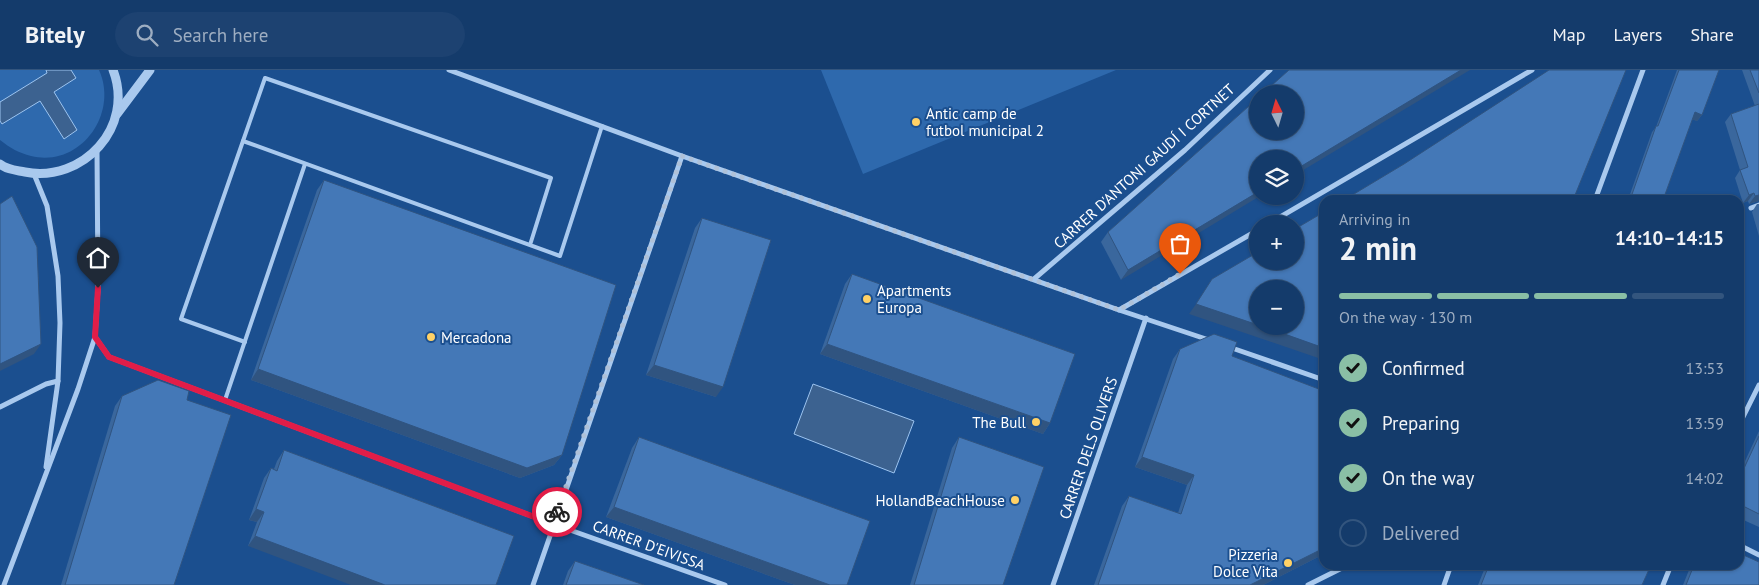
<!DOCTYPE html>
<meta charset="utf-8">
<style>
:root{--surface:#143b6b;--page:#1d4271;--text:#f1f3f6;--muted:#9dadc1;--line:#33557e;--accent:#8abfa5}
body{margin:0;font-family:"PT Sans",sans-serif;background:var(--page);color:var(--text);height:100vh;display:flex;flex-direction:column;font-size:19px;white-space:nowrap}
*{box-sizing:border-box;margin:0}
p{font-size:16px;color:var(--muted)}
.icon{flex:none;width:28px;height:28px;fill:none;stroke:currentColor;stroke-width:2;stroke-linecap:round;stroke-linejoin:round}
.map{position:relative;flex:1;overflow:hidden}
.drawer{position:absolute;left:1319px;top:125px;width:425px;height:375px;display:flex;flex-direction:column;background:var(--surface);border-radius:15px;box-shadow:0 1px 4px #0004,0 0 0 1px var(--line)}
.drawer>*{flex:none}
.needle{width:32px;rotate:355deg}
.fabs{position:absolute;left:1249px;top:15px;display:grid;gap:10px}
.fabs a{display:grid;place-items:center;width:55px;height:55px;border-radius:50%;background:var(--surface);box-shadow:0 1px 4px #0004,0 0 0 1px var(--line);font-size:25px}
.pin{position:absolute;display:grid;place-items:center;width:42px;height:42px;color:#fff;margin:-51px -21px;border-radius:50% 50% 50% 0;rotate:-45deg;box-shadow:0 0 5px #0007}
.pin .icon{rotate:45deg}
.courier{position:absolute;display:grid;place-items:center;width:50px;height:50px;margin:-25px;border:4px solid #e11d48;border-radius:50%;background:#fff;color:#222;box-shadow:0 1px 6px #0007}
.summary em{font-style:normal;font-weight:700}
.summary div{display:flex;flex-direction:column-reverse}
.summary{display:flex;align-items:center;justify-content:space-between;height:85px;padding:0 20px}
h1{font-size:32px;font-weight:700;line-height:38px}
.bar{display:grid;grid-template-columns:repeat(4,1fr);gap:8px 5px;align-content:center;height:60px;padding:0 20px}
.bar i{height:6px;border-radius:4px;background:var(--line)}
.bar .selected{background:var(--accent)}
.bar p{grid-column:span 4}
ol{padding:0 20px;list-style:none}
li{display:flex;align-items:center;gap:15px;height:55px}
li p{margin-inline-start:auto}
li .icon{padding:5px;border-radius:50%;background:var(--accent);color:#111;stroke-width:4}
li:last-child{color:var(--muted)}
li i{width:28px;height:28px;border:2px solid var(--line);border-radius:50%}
header{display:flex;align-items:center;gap:30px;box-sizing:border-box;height:70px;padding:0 25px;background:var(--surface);border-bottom:1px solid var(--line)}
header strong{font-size:24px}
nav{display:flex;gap:28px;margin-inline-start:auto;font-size:18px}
.search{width:350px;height:45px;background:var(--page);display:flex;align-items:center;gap:12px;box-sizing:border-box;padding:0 18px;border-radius:28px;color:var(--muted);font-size:19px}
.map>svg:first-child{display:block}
.green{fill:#2e69ad}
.water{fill:#3c6290;stroke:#9cc4f0}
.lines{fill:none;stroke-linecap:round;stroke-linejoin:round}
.service{stroke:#a9c9ee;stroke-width:4}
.minor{stroke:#a9c9ee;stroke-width:5}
.tertiary{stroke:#a9c9ee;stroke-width:9}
.wall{fill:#3a679d}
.shaded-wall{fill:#305480}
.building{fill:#4478b7;stroke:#305480}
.done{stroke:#afc1d8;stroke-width:5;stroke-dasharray:0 9}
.route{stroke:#e11d48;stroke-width:6}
.poi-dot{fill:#ffd166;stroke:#1b4f8f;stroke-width:2}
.labels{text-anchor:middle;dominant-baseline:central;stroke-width:4;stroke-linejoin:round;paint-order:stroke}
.poi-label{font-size:15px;fill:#fff;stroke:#1b4f8f;text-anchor:start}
.street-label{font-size:15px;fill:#fff;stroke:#1b4f8f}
</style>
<header>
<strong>Bitely</strong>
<div class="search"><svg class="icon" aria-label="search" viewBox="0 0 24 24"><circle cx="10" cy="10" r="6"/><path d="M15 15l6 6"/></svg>Search here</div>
<nav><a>Map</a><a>Layers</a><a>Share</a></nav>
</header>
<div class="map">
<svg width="1759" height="515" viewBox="0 0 1759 515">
<rect width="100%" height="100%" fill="#1b4f8f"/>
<g class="green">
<path d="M0 0H99C119 44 80 98 31 86 19 83 10 78 0 70Z"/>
<polygon points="821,0 1116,0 863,104"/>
</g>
<g class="water">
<polygon points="46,0 71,0 76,8 54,22 77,60 64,69 40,31 2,54 0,51 0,32 47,3"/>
<polygon points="813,314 914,351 894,403 794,364"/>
</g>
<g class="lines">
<g class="service">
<polyline points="243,71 181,249 245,272"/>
<polyline points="530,175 551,108 265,8 243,71 560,186 602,56"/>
<polyline points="225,330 305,94"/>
</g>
<g class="minor">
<polyline points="449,0 682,86 1119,240 1209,270"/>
<polyline points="34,104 47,136 58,206 60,253 58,311 46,397"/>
<polyline points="1595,130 1643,0"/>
<polyline points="1751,138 1759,135"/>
<polyline points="1268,154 1532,0"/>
<polyline points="1034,209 1185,80 1270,0"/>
<polyline points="1119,240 1258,160"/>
<polyline points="95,267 109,287 553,454 725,515"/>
<polyline points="1229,277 1324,310"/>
<polyline points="0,337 46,314 58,311"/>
<polyline points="1739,355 1759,315"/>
<polyline points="1739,475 1759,485"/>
<polyline points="4,515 78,319 95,267 98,218 97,80"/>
<polyline points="533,515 682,86"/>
<polyline points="1053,515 1146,248"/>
<polyline points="1308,515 1348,495"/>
<polyline points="1444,515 1451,495"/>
<polyline points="1663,515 1671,495"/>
</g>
<g class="tertiary">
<polyline points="117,44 150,0"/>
<path d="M0 94C8 100 15 100 25 102 83 113 135 57 113 0"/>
</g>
</g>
<g class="wall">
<polygon points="1289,0 1121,210 1101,172 1108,162"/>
<polygon points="1677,0 1719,0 1702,45 1697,51 1692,49 1663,130 1628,130 1652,62 1656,57"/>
<polygon points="1742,0 1759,0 1759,131 1749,134 1748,131 1743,133 1735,108 1740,100 1725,52 1731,44 1755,36"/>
<polygon points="324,110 562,385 554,395 520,408 251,310 317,120"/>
<polygon points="1757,134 1759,134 1759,166 1752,142"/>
<polygon points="702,148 716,327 646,305 695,158"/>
<polygon points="852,204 1050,353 1043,364 820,284 845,214"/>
<polygon points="1180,279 1232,286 1324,321 1324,484 1263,515 1094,515 1122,436 1129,426 1178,443 1187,415 1135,397 1173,289"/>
<polygon points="122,326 187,330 174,515 61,515 115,336"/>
<polygon points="1759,361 1759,457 1739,448 1739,404"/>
<polygon points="639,367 847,515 795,515 606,447 632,378"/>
<polygon points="959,367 1003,515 910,515 952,378"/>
<polygon points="284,380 514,466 248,476 257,452 249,450 264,408 271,398 274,399 277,391"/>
<polygon points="575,491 644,515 563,515 568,501"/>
<polygon points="1486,495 1651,495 1642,515 1478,515"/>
<polygon points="1691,495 1739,495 1759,515 1683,515"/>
</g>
<g class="shaded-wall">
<polygon points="1461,0 1470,0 1295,105 1295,100"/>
<polygon points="1695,42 1702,45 1697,51 1690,49"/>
<polygon points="1258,122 1258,126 1260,126 1121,210 1128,200"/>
<polygon points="1754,123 1748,131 1743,133 1749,125"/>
<polygon points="1759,125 1759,131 1749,134 1755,126"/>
<polygon points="1196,234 1258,255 1258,256 1262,256 1324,278 1324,290 1189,244"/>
<polygon points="41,274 34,284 0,301 0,294"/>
<polygon points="827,274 1050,353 1043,364 820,284"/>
<polygon points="654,295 723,317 716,327 646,305"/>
<polygon points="258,299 562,385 554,395 520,408 251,310"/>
<polygon points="1142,387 1194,405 1187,415 1135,397"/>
<polygon points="614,437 830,515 795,515 606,447"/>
<polygon points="256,439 264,442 257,452 249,450"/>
<polygon points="255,466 385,515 351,515 248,476"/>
<polygon points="1324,478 1324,484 1263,515 1250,515"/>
</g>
<g class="building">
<polygon points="1289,0 1461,0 1295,100 1295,89 1258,89 1258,122 1128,200 1108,162 1258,28 1258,61 1295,61 1295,24 1262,24"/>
<polygon points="1549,0 1626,0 1573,130 1344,130 1404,94"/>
<polygon points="1679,0 1719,0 1702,45 1695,42 1663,130 1630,130 1656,56 1658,56"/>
<polygon points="1750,0 1759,0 1759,23"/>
<polygon points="1759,34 1759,125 1755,126 1754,123 1749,125 1740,100 1748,97 1731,44"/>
<polygon points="324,110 616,215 562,385 527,398 258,299"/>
<polygon points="12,126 37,177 41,274 0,294 0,134"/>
<polygon points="1324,142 1324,278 1262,256 1295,256 1295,219 1258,219 1258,255 1196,234 1212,209 1258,182 1258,191 1295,191 1295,159"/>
<polygon points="702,148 771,170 723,317 654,295"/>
<polygon points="852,204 1075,284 1050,353 827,274"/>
<polygon points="1214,264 1237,272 1232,286 1324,321 1324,478 1250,515 1098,515 1129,426 1181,444 1194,405 1142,387 1180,279"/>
<polygon points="158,310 189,321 187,330 231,345 174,515 65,515 122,326"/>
<polygon points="1759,366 1759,444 1739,434 1739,409"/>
<polygon points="639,367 870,451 847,515 830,515 614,437"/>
<polygon points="959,367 1044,397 1003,515 914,515"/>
<polygon points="284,380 514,466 496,515 385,515 255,466 264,442 256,439 271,398 277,401"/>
<polygon points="1739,483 1759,492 1759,515 1686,515 1694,495 1739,495"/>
<polygon points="575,491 644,515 566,515"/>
<polygon points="1489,495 1651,495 1642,515 1481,515"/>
</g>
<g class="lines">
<polyline class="done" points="557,442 682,86 1119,240 1180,204"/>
<polyline class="route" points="98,218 95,267 109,287 553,454 557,442"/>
</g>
<g class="poi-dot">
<circle cx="916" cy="52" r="5"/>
<circle cx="867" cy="229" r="5"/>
<circle cx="431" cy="267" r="5"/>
<circle cx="1036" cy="352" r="5"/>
<circle cx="1015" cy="430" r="5"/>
<circle cx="1288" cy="493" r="5"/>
</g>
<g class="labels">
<g class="poi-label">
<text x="926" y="43">Antic camp de<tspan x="926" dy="17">futbol municipal 2</tspan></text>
<text x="877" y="220">Apartments<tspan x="877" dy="17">Europa</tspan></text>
<text x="441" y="267">Mercadona</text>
<text x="1026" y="352" text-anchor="end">The Bull</text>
<text x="1005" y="430" text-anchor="end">HollandBeachHouse</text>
<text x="1278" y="484" text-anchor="end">Pizzeria<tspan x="1278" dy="17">Dolce Vita</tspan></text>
</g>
<g class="street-label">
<text transform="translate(1144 96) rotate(-42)">CARRER D'ANTONI GAUDÍ I CORTNET</text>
<text transform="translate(1088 378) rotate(-71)">CARRER DELS OLIVERS</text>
<text transform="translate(649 475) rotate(20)">CARRER D'EIVISSA</text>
</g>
</g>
</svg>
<div class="fabs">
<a><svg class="needle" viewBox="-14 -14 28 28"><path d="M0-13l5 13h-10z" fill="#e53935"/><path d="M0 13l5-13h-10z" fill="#9dadc1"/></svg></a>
<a><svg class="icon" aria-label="layers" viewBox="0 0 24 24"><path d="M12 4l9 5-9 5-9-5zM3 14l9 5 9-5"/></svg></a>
<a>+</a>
<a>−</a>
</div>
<div class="pin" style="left:1180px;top:204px;background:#ea580c"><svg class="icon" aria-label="bag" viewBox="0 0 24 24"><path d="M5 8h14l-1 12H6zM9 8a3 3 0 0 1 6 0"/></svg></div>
<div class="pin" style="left:98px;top:218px;background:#1f2937"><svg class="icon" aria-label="home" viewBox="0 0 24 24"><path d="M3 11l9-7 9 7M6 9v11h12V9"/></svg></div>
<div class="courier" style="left:557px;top:442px"><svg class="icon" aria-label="bike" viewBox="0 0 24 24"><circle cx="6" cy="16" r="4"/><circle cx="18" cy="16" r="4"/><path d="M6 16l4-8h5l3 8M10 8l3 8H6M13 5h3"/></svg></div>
<section class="drawer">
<div class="summary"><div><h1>2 min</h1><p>Arriving in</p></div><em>14:10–14:15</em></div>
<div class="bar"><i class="selected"></i><i class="selected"></i><i class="selected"></i><i></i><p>On the way · 130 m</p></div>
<ol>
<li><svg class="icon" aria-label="check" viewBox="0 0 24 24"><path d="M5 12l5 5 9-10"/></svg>Confirmed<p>13:53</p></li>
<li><svg class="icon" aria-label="check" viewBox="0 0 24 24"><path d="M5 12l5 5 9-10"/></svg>Preparing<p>13:59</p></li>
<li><svg class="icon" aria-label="check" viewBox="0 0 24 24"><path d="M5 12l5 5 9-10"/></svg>On the way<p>14:02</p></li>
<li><i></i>Delivered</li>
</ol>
</section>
</div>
